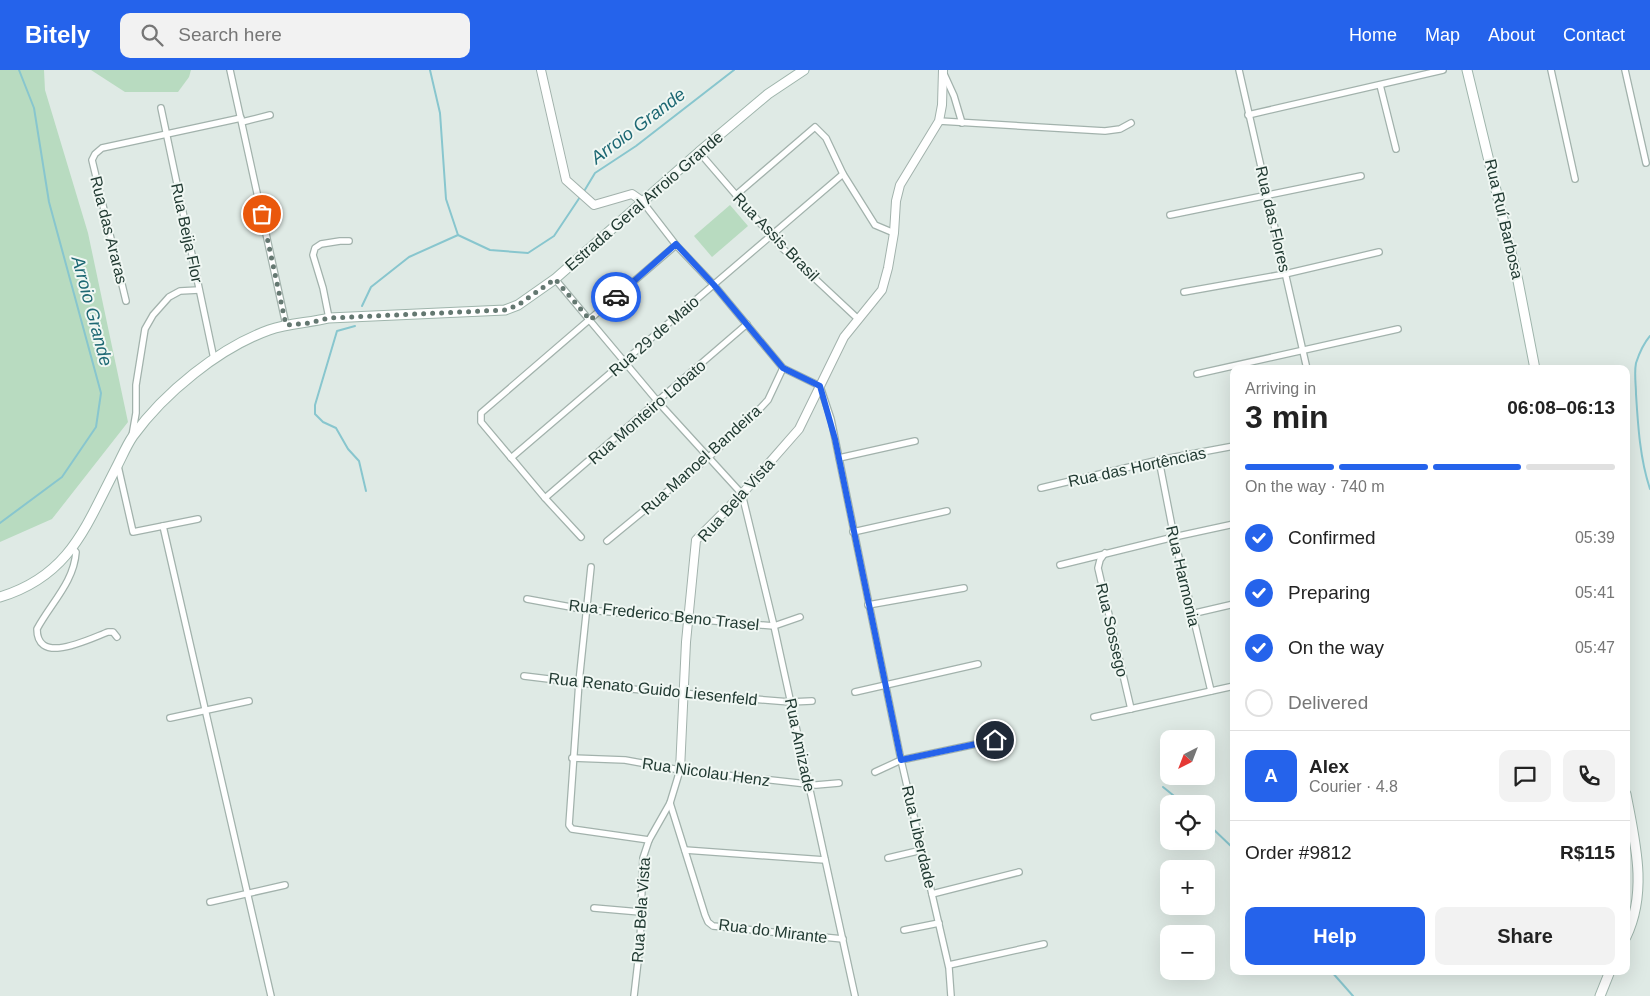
<!DOCTYPE html>
<meta charset="utf-8">
<style>
:root{--surface:#fff;--page:#f2f2f2;--text:#222;--muted:#767676;--line:#e0e0e0;--accent:#2563eb}
body{margin:0;font-family:Helvetica,sans-serif;background:var(--page);color:var(--text);height:100vh;display:flex;flex-direction:column;font-size:19px;white-space:nowrap}
*{box-sizing:border-box;margin:0}
p{font-size:16px;color:var(--muted)}
.icon{flex:none;width:28px;height:28px;fill:none;stroke:currentColor;stroke-width:2;stroke-linecap:round;stroke-linejoin:round}
.map{position:relative;flex:1;overflow:hidden}
.sheet{position:absolute;left:1230px;top:295px;width:400px;height:610px;display:flex;flex-direction:column;background:var(--surface);border-radius:10px;box-shadow:0 5px 20px #0002}
.sheet>*{flex:none}
.needle{width:32px;rotate:222deg}
.tools{position:absolute;left:1160px;top:660px;display:grid;gap:10px}
.tools a{display:grid;place-items:center;width:55px;height:55px;border-radius:10px;background:var(--surface);box-shadow:0 5px 20px #0002;font-size:25px}
.pin{position:absolute;display:grid;place-items:center;width:42px;height:42px;color:#fff;margin:-21px;border:2px solid #fff;border-radius:50%;box-shadow:0 1px 5px #0007}
.courier{position:absolute;display:grid;place-items:center;width:50px;height:50px;margin:-25px;border:4px solid #2563eb;border-radius:50%;background:#fff;color:#222;box-shadow:0 1px 6px #0007}
.headline em{font-style:normal;font-weight:700}
.headline div{display:flex;flex-direction:column-reverse}
.headline{display:flex;align-items:center;justify-content:space-between;height:85px;padding:0 15px}
h1{font-size:32px;font-weight:700;line-height:38px}
.bar{display:grid;grid-template-columns:repeat(4,1fr);gap:8px 5px;align-content:center;height:60px;padding:0 15px}
.bar i{height:6px;border-radius:4px;background:var(--line)}
.bar .on{background:var(--accent)}
.bar p{grid-column:span 4}
.line{display:flex;align-items:center;gap:12px;padding:0 15px;border-top:1px solid var(--line)}
.line div{flex:1}
.round{display:grid;place-items:center;flex:none;width:52px;height:52px;border-radius:10px;background:var(--page)}
ol{padding:0 15px;list-style:none}
li{display:flex;align-items:center;gap:15px;height:55px}
li p{margin-inline-start:auto}
li .icon{padding:5px;border-radius:50%;background:var(--accent);color:#fff;stroke-width:4}
li:last-child{color:var(--muted)}
li i{width:28px;height:28px;border:2px solid var(--line);border-radius:50%}
.cta{display:flex;gap:10px;margin-top:auto;padding:10px 15px}
.cta a{flex:1;height:58px;border-radius:10px;background:var(--accent);color:#fff;font-size:20px;font-weight:700;line-height:58px;text-align:center}
.cta a+a{background:var(--page);color:var(--text)}
header{display:flex;align-items:center;gap:30px;box-sizing:border-box;height:70px;padding:0 25px;background:var(--accent);color:#fff}
header strong{font-size:24px}
nav{display:flex;gap:28px;margin-inline-start:auto;font-size:18px}
.search{width:350px;height:45px;background:var(--page);display:flex;align-items:center;gap:12px;box-sizing:border-box;padding:0 18px;border-radius:10px;color:var(--muted);font-size:19px}
.map>svg:first-child{display:block}
.green{fill:#b8dbc0}
.lines{fill:none;stroke-linecap:round;stroke-linejoin:round}
.stream{stroke:#88c6ce;stroke-width:2}
.minor-casing{stroke:#a2b2ac;stroke-width:8}
.tertiary-casing{stroke:#a2b2ac;stroke-width:10}
.secondary-casing{stroke:#9fb5ac;stroke-width:11}
.minor{stroke:#fff;stroke-width:5.5}
.tertiary{stroke:#fff;stroke-width:8}
.secondary{stroke:#fff;stroke-width:9}
.done{stroke:#647871;stroke-width:5;stroke-dasharray:0 9}
.route{stroke:#2563eb;stroke-width:6}
.labels{text-anchor:middle;dominant-baseline:central;stroke-width:4;stroke-linejoin:round;paint-order:stroke}
.street-label{font-size:16px;fill:#213a32;stroke:#f0f7f3}
.water-label{font-size:18px;font-style:italic;fill:#1d6873;stroke:#f0f7f3}
</style>
<header>
<strong>Bitely</strong>
<div class="search"><svg class="icon" aria-label="search" viewBox="0 0 24 24"><circle cx="10" cy="10" r="6"/><path d="M15 15l6 6"/></svg>Search here</div>
<nav><a>Home</a><a>Map</a><a>About</a><a>Contact</a></nav>
</header>
<div class="map">
<svg width="1650" height="926" viewBox="0 0 1650 926">
<rect width="100%" height="100%" fill="#dfeae5"/>
<g class="green">
<polygon points="0,0 44,0 45,20 88,163 128,352 52,449 0,472"/>
<polygon points="91,0 191,0 189,7 178,22 125,22"/>
<polygon points="730,135 748,156 712,187 694,166"/>
</g>
<g class="lines">
<g class="stream">
<polyline points="430,0 440,43 446,129 458,165 490,180 528,183 554,166 580,127"/>
<polyline points="583,123 595,103 636,76 734,0"/>
<polyline points="362,236 371,217 409,187 458,165"/>
<polyline points="355,256 337,261 315,335 315,344 323,352 336,358 348,379 359,391 366,421"/>
<path d="M1650 266C1643 274 1639 284 1636 293 1634 303 1636 315 1636 324 1638 356 1640 389 1650 419"/>
<polyline points="0,453 62,407 96,357 101,323 49,132 34,38 19,0"/>
<polyline points="1163,717 1184,734"/>
<polyline points="1206,754 1210,756 1234,779"/>
<polyline points="1331,901 1353,926"/>
</g>
<g class="minor-casing">
<g id="minor">
<polyline points="230,0 286,255"/>
<polyline points="1239,0 1307,299"/>
<polyline points="1551,0 1575,109"/>
<polyline points="1625,0 1646,93"/>
<polyline points="944,4 954,26 962,53"/>
<polyline points="1380,15 1396,79"/>
<polyline points="161,38 214,289"/>
<polyline points="1248,45 1443,0"/>
<polyline points="939,51 1105,61 1120,59 1131,53"/>
<polyline points="242,52 270,45"/>
<polyline points="699,82 779,175 857,248"/>
<polyline points="736,125 815,57 826,68 843,104 875,155 894,163"/>
<polyline points="642,131 676,175 714,215 783,298 820,316 831,349 901,690 949,898 951,926"/>
<polyline points="1170,145 1361,106"/>
<polyline points="555,209 659,333 742,424 774,556 855,926"/>
<polyline points="1184,222 1285,204 1379,182"/>
<polyline points="126,231 92,90 95,84 102,78 241,48"/>
<polyline points="329,248 323,218 313,185 315,178 321,174 340,171 349,171"/>
<polyline points="1197,304 1398,259"/>
<polyline points="132,366 136,343 136,315 145,259 153,245 169,227 180,221 199,220"/>
<polyline points="511,388 843,104"/>
<polyline points="839,388 915,371"/>
<polyline points="1159,390 1174,467 1211,621"/>
<polyline points="118,396 133,462 198,449"/>
<polyline points="1041,418 1159,390 1234,376"/>
<polyline points="545,428 747,254"/>
<polyline points="163,456 271,926"/>
<polyline points="853,462 947,441"/>
<polyline points="581,467 545,428 481,352 481,343 676,175"/>
<polyline points="607,471 709,387 752,347 768,330 783,298"/>
<path d="M73 479 76 482C74 512 51 533 37 559 37 596 89 569 108 562H113L117 567"/>
<polyline points="1105,483 1100,490 1098,498 1131,639"/>
<polyline points="1060,495 1174,467 1234,454"/>
<polyline points="591,497 579,612 569,755 572,759 649,770"/>
<polyline points="527,529 587,540 774,556 800,547"/>
<polyline points="868,535 964,518"/>
<polyline points="1191,544 1234,534"/>
<polyline points="524,606 631,619 790,632 812,631"/>
<polyline points="855,622 978,594"/>
<polyline points="1094,647 1234,616"/>
<polyline points="170,648 249,631"/>
<polyline points="572,688 625,690 680,700 816,715 839,713"/>
<polyline points="875,702 901,690 995,670"/>
<polyline points="670,733 705,845 708,852 713,856 843,869"/>
<polyline points="685,780 825,790"/>
<polyline points="888,788 922,780"/>
<polyline points="932,824 1019,802"/>
<polyline points="210,832 285,815"/>
<polyline points="594,838 640,842"/>
<polyline points="904,860 939,853"/>
<polyline points="949,895 1044,874"/>
<polyline points="634,926 640,874 643,788 649,770 670,733 680,700"/>
</g>
</g>
<g class="tertiary-casing">
<g id="tertiary">
<polyline points="541,0 566,110 594,135 632,124 642,131"/>
<polyline points="680,700 686,572 696,470 742,424 799,359 844,267 882,220 888,198 894,163 896,131 900,115 939,51 942,35 943,0"/>
</g>
</g>
<g class="secondary-casing">
<g id="secondary">
<polyline points="1467,0 1518,211 1535,299"/>
<path d="M0 527C69 506 85 458 115 400 121 389 126 376 133 366 164 323 219 278 269 260 288 253 309 253 329 248L505 240 518 235 555 209 699 82 768 24 804 0"/>
<path d="M1626 724C1635 772 1648 821 1626 867"/>
<polyline points="1600,926 1610,901"/>
</g>
</g>
<use href="#minor" class="minor"/>
<use href="#tertiary" class="tertiary"/>
<use href="#secondary" class="secondary"/>
</g>
<g class="lines">
<polyline class="done" points="262,144 286,255 309,253 329,248 505,240 518,235 555,209 590,250 616,227"/>
<polyline class="route" points="616,227 676,174 714,215 783,298 820,316 835,369 901,690 995,670"/>
</g>
<g class="labels">
<g class="street-label">
<text transform="translate(644 131) rotate(-41)">Estrada Geral Arroio Grande</text>
<text transform="translate(1273 149) rotate(77)">Rua das Flores</text>
<text transform="translate(1504 149) rotate(77)">Rua Ruí Barbosa</text>
<text transform="translate(109 160) rotate(76)">Rua das Araras</text>
<text transform="translate(187 163) rotate(78)">Rua Beija Flor</text>
<text transform="translate(776 167) rotate(46)">Rua Assis Brasil</text>
<text transform="translate(654 266) rotate(-41)">Rua 29 de Maio</text>
<text transform="translate(647 342) rotate(-41)">Rua Monteiro Lobato</text>
<text transform="translate(701 390) rotate(-42)">Rua Manoel Bandeira</text>
<text transform="translate(1137 397) rotate(-12)">Rua das Hortências</text>
<text transform="translate(736 430) rotate(-48)">Rua Bela Vista</text>
<text transform="translate(1183 506) rotate(77)">Rua Harmonia</text>
<text transform="translate(664 545) rotate(6)">Rua Frederico Beno Trasel</text>
<text transform="translate(1112 560) rotate(77)">Rua Sossego</text>
<text transform="translate(653 619) rotate(6)">Rua Renato Guido Liesenfeld</text>
<text transform="translate(800 675) rotate(78)">Rua Amizade</text>
<text transform="translate(706 702) rotate(8)">Rua Nicolau Henz</text>
<text transform="translate(919 767) rotate(77)">Rua Liberdade</text>
<text transform="translate(641 840) rotate(-86)">Rua Bela Vista</text>
<text transform="translate(773 861) rotate(7)">Rua do Mirante</text>
</g>
<g class="water-label">
<text transform="translate(638 56) rotate(-37)">Arroio Grande</text>
<text transform="translate(92 241) rotate(75)">Arroio Grande</text>
</g>
</g>
</svg>
<div class="tools">
<a><svg class="needle" viewBox="-14 -14 28 28"><path d="M0-13l5 13h-10z" fill="#e53935"/><path d="M0 13l5-13h-10z" fill="#767676"/></svg></a>
<a><svg class="icon" aria-label="locate" viewBox="0 0 24 24"><circle cx="12" cy="12" r="6"/><path d="M12 2v4M12 18v4M2 12h4M18 12h4"/></svg></a>
<a>+</a>
<a>−</a>
</div>
<div class="pin" style="left:262px;top:144px;background:#ea580c"><svg class="icon" aria-label="bag" viewBox="0 0 24 24"><path d="M5 8h14l-1 12H6zM9 8a3 3 0 0 1 6 0"/></svg></div>
<div class="pin" style="left:995px;top:670px;background:#1f2937"><svg class="icon" aria-label="home" viewBox="0 0 24 24"><path d="M3 11l9-7 9 7M6 9v11h12V9"/></svg></div>
<div class="courier" style="left:616px;top:227px"><svg class="icon" aria-label="car" viewBox="0 0 24 24"><path d="M5 17H2v-5l4-1 3-4h7l3 4 3 1v5h-3M9 17h6M6 11h13"/><circle cx="7" cy="17" r="2"/><circle cx="17" cy="17" r="2"/></svg></div>
<section class="sheet">
<div class="headline"><div><h1>3 min</h1><p>Arriving in</p></div><em>06:08–06:13</em></div>
<div class="bar"><i class="on"></i><i class="on"></i><i class="on"></i><i></i><p>On the way · 740 m</p></div>
<ol>
<li><svg class="icon" aria-label="check" viewBox="0 0 24 24"><path d="M5 12l5 5 9-10"/></svg>Confirmed<p>05:39</p></li>
<li><svg class="icon" aria-label="check" viewBox="0 0 24 24"><path d="M5 12l5 5 9-10"/></svg>Preparing<p>05:41</p></li>
<li><svg class="icon" aria-label="check" viewBox="0 0 24 24"><path d="M5 12l5 5 9-10"/></svg>On the way<p>05:47</p></li>
<li><i></i>Delivered</li>
</ol>
<div class="line" style="height:90px"><b class="round" style="background:var(--accent);color:#fff">A</b><div><b>Alex</b><p>Courier · 4.8</p></div><a class="round"><svg class="icon" aria-label="chat" viewBox="0 0 24 24"><path d="M4 5h16v11H9l-5 4z"/></svg></a><a class="round"><svg class="icon" aria-label="phone" viewBox="0 0 24 24"><path d="M5 4h4l2 5-3 2q2 4 5 5l2-3 5 2v4C11 20 4 13 5 4z"/></svg></a></div>
<div class="line" style="height:65px"><div>Order #9812</div><b>R$115</b></div>
<div class="cta"><a>Help</a><a>Share</a></div>
</section>
</div>
